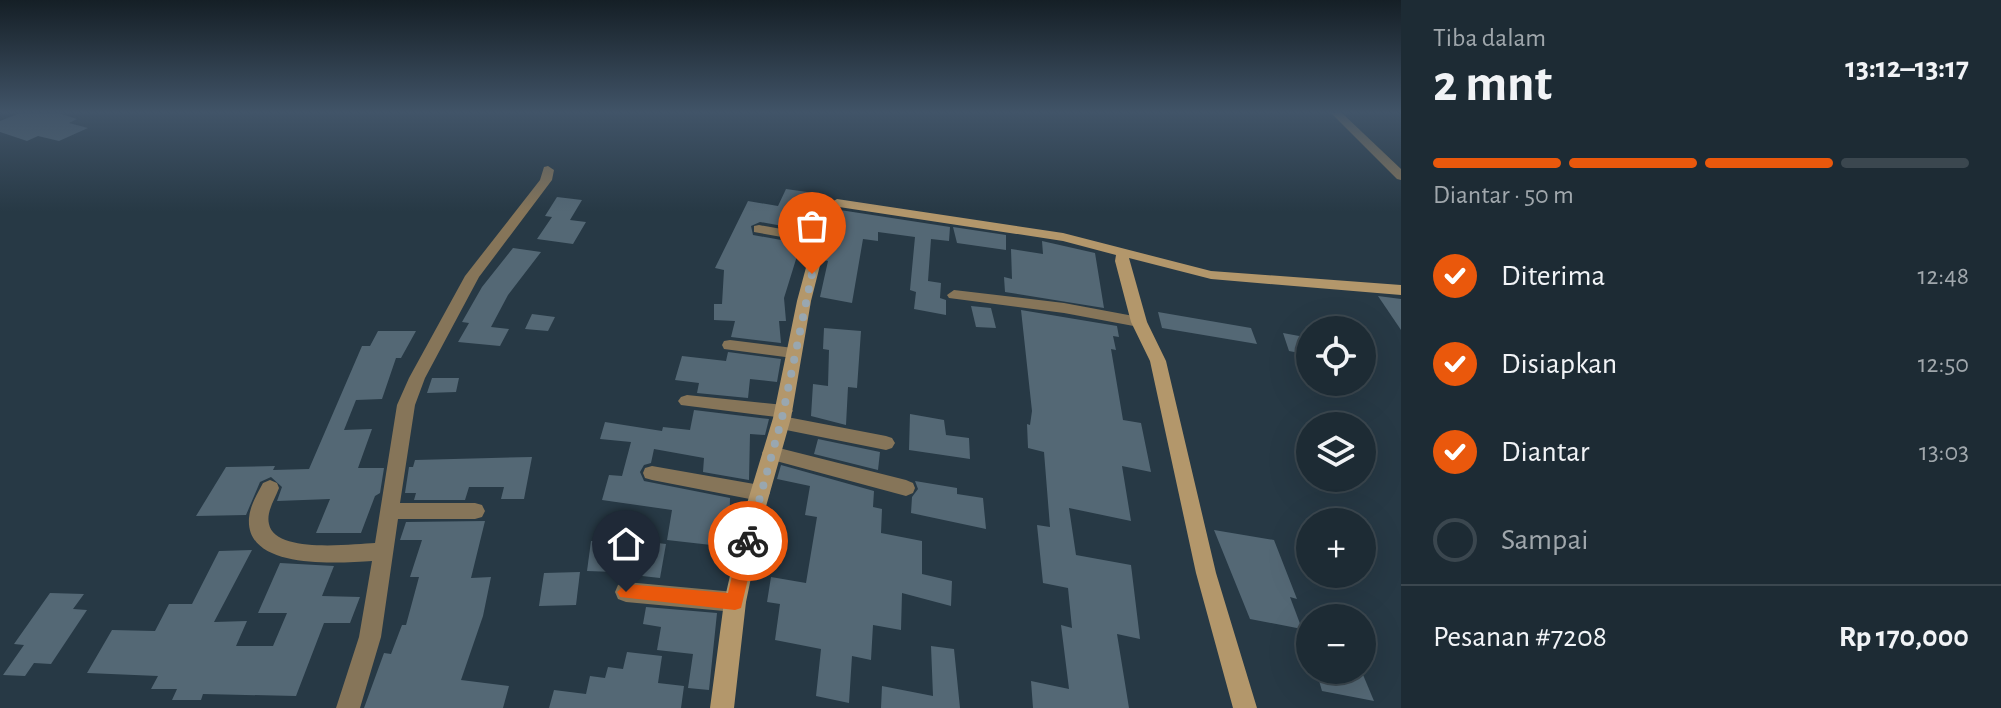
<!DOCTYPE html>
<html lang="id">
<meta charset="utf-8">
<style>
:root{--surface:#1d2b34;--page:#2a3740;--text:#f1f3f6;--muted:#a0a7ac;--line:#3b474f;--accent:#ea580c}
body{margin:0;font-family:"Alegreya Sans",sans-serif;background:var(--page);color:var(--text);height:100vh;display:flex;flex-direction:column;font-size:30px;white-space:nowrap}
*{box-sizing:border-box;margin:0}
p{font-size:26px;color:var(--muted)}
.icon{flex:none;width:44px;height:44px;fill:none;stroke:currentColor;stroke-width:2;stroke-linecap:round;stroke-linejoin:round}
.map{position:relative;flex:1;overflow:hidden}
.details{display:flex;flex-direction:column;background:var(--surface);width:600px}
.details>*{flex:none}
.fabs{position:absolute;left:1296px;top:316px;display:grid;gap:16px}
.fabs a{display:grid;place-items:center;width:80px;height:80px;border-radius:50%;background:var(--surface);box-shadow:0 8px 32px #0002,0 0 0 2px var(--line);font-size:40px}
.pin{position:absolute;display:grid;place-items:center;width:68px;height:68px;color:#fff;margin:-82px -34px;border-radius:50% 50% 50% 0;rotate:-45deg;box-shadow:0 0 8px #0007}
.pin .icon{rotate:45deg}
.courier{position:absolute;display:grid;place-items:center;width:80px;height:80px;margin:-40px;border:6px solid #ea580c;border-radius:50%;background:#fff;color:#222;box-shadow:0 2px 10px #0007}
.overview em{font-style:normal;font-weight:700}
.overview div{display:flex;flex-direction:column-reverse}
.overview{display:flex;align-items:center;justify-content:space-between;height:136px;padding:0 32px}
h1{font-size:52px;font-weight:700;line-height:60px}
.bar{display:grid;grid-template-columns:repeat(4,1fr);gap:12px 8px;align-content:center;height:96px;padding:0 32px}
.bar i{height:10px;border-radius:6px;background:var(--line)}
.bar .active{background:var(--accent)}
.bar p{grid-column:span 4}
.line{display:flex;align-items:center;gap:20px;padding:0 32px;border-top:2px solid var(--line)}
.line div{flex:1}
ol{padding:0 32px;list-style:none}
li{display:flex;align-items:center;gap:24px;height:88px}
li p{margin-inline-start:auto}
li .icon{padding:8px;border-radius:50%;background:var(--accent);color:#fff;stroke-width:4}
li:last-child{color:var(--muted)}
li i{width:44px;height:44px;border:4px solid var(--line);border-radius:50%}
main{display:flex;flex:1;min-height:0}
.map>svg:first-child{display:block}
.building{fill:#546875}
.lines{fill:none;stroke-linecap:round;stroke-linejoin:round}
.street{fill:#867559;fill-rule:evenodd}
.secondary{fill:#b3976b;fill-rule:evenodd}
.route{fill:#ea580c}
.done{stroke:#99a7b0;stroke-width:8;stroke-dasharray:0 14.4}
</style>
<main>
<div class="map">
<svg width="1401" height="708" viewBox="0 0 1401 708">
<rect width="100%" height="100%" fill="#273945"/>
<g class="building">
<polygon points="20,113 58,113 77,119 69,123 88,128 59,141 38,136 27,141 0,132 0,121"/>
<polygon points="786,189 814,193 805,215 809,216 805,230 760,222 751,226 753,235 809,245 806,257 797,256 784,298 786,321 779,321 781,343 731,337 735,321 714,320 714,304 722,304 724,270 715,268 748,201 778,206"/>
<polygon points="557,197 582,200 570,220 586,222 573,244 537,239 552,217 545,216"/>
<polygon points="840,210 950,227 949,241 931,239 928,281 941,283 940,298 946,300 946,315 914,309 916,292 910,290 915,237 878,232 878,241 863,239 852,303 820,297 828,261 824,260"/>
<polygon points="953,227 1006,235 1006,250 957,243"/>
<polygon points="1042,241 1095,253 1104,308 1005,292 1004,277 1012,279 1011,249 1043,254"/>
<polygon points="513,248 541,252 508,295 491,327 509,329 500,346 458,342 469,323 462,322 482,287"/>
<polygon points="1378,296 1401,299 1401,330"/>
<polygon points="971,306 991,308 996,328 976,327"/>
<polygon points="1021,310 1117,326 1119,337 1113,336 1116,350 1111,349 1123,420 1141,423 1151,472 1122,466 1131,521 1069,508 1076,555 1131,565 1140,639 1117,634 1129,708 1033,708 1031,681 1069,689 1061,625 1072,628 1068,588 1043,583 1037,525 1050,527 1044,452 1028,448 1027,424 1030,425 1032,411"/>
<polygon points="1158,312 1251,328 1257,344 1162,328"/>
<polygon points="532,314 555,317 548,331 525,329"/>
<polygon points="824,328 861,331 857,388 848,387 846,425 811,416 813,384 828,386 829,350 823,349"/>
<polygon points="378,331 416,331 401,358 396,358 382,399 356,400 344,430 372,429 358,468 384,468 380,493 375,496 361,533 316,533 330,499 277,501 282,487 271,477 260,482 246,515 196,516 226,467 275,466 273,470 309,469 362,346 370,346"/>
<polygon points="1283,333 1310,338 1310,355 1289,351"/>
<polygon points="728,352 781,359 777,382 750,379 748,398 697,393 699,383 675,380 682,356 726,361"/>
<polygon points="432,378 459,378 456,392 427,393"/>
<polygon points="694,410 769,419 765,435 750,434 749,480 703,472 704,458 654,449 651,463 644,465 640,472 644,481 730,498 729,547 667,540 672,510 602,500 609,475 622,476 631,442 600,439 605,422 662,431 663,427 690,430"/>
<polygon points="910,414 944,420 946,435 969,438 970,459 909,450"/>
<polygon points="818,439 880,452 878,470 814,454"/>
<polygon points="532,457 524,499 501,499 504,487 469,487 465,500 414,500 416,493 405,493 409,467 413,467 415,460"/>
<polygon points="781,465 874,491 873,507 882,509 881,533 922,541 922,574 952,581 951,606 902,593 901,630 873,625 871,660 852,656 849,703 816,696 821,649 775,640 780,604 767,602 771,577 806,583 817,517 805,515 810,486 777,479"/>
<polygon points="915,481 957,488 957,494 983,498 986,529 911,513 912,497 918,489"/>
<polygon points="485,521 471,578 491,577 483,616 461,680 509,686 503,708 364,708 384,653 391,654 402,625 406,625 419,577 410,577 422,540 400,540 406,522"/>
<polygon points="1214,530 1274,540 1297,599 1290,597 1302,629 1250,619"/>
<polygon points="591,541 619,541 615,572 587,571"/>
<polygon points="649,542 666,544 660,578 642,576"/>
<polygon points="252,550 214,622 247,621 236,646 273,646 287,613 258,613 280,563 334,566 322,596 360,597 350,623 324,623 296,696 203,694 201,700 172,700 177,689 151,689 158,676 87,673 112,630 155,631 169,604 192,604 219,551"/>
<polygon points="580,572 576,605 539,606 544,573"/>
<polygon points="50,593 84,594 73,609 87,610 51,664 34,663 25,676 3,675 24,645 14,644"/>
<polygon points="646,607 717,613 709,690 688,688 693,654 657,650 661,627 643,624"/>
<polygon points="931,646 954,649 960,708 881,708 882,686 933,696"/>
<polygon points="627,652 662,656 658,683 684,686 681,708 549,708 554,690 586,694 590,676 605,678 608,667 623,669"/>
<polygon points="1316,670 1361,670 1374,701 1322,691"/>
</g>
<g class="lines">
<g class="street">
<polygon points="1331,113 1342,113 1401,169 1401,180 1397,179"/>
<path d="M548 166 554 170 552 180 479 277 425 378 415 405 400 503H475L482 505 485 511 482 517 475 519H398L381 637 360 708H336L359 637 372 561C339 563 245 571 249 518 250 505 258 493 263 483L270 480 277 483 279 488C275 499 266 512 269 524 275 554 352 544 375 543L397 405 409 378 465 276 540 180 544 167Z"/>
<polygon points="759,225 821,236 828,240 821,244 754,232 754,226"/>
<polygon points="954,290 1064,303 1139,317 1147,322 1139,327 1064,313 949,298 947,295"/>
<polygon points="730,340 793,348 801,353 793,358 724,349 722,345 724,341"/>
<polygon points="687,395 784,405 790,407 793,411 787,417 886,436 892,438 895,443 892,448 886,450 781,429 775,427 772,422 777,417 681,405 678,401 681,397"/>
<polygon points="771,446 906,480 913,483 915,488 913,493 906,496 765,458 762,453 765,448"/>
<polygon points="652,466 760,485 767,488 770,493 767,498 760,501 652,480 645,478 643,473 645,468"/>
<polygon points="626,582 735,592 743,595 746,602 743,609 735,612 626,602 618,599 615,592 618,585"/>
</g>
<polygon class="secondary" points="837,199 1063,233 1211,271 1401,285 1401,295 1211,279 1129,258 1147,322 1166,361 1216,573 1257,708 1233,708 1196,573 1150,361 1131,322 1115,261 1116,255 1063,241 839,207 834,210 811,301 791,418 765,510 746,602 734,708 710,708 724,602 745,510 773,418 797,301 822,208"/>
</g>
<linearGradient id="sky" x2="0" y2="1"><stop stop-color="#151f26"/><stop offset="0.53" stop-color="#415468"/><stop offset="1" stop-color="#415468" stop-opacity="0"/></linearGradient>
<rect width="1401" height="212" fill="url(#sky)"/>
<polygon class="route" points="748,534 757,541 741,608 735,610 620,597 617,592 626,584 728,593 740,541"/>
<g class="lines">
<polyline class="done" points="748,541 782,418 812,274"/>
</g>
</svg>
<div class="fabs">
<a><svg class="icon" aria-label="locate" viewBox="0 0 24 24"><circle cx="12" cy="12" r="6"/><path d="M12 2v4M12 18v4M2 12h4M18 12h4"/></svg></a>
<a><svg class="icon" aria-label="layers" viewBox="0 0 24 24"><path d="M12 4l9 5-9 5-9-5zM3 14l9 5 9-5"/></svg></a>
<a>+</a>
<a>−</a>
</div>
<div class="pin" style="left:812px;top:274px;background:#ea580c"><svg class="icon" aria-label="bag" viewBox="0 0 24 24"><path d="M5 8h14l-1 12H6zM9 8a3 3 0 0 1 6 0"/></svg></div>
<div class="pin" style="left:626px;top:592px;background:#1f2937"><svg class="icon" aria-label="home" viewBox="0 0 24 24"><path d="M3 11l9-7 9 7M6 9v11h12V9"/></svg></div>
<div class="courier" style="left:748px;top:541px"><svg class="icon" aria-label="bike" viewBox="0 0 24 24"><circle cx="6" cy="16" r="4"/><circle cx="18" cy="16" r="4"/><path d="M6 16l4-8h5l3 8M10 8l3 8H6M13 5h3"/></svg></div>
</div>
<section class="details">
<div class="overview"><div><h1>2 mnt</h1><p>Tiba dalam</p></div><em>13:12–13:17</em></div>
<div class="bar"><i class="active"></i><i class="active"></i><i class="active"></i><i></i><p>Diantar · 50 m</p></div>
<ol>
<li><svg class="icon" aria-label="check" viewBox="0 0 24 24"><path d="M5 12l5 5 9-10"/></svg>Diterima<p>12:48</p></li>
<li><svg class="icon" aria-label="check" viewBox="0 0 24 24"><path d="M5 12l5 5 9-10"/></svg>Disiapkan<p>12:50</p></li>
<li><svg class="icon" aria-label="check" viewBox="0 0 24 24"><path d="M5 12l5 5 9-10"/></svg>Diantar<p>13:03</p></li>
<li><i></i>Sampai</li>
</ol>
<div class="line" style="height:104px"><div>Pesanan #7208</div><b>Rp 170,000</b></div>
</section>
</main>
